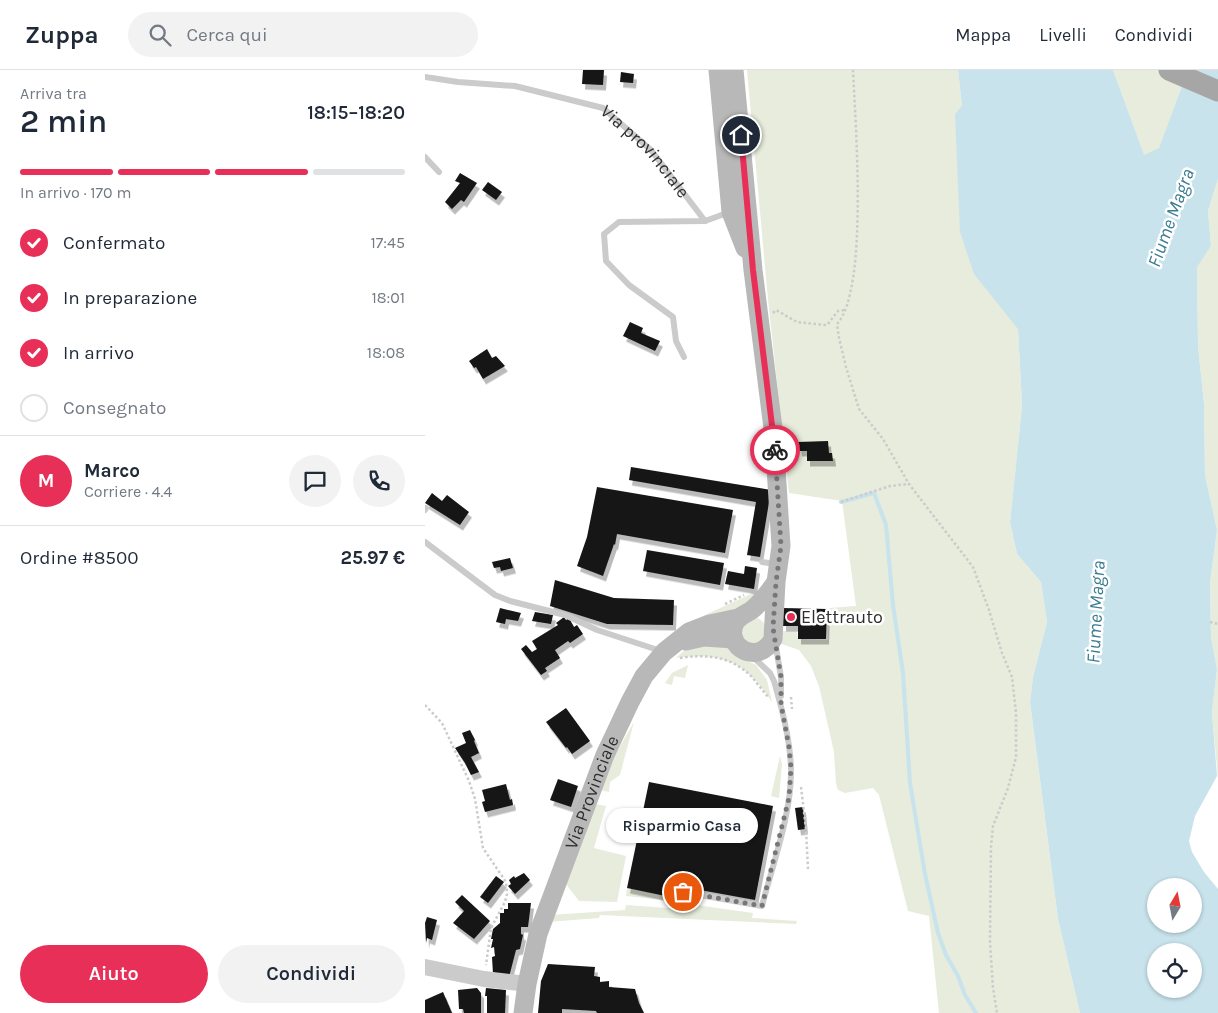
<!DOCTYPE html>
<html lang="it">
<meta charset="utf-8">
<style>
:root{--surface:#fff;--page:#f2f2f3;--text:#1f2937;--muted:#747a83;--line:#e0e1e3;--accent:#e72f58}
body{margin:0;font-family:Karla,sans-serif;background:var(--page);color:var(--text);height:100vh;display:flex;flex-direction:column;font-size:19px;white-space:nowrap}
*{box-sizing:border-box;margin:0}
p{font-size:16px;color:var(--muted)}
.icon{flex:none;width:28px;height:28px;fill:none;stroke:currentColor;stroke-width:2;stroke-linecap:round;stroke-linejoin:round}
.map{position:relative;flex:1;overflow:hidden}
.side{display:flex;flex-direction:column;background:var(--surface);width:425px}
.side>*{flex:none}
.needle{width:32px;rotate:10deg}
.buttons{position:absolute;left:722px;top:808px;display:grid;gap:10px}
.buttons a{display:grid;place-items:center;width:55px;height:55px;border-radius:50%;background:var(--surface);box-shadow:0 1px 4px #0004;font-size:25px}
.pin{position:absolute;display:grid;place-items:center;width:42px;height:42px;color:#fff;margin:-21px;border:2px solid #fff;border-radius:50%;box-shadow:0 1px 5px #0007}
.courier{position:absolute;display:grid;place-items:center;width:50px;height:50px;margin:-25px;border:4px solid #e72f58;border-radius:50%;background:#fff;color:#222;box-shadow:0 1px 6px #0007}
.bubble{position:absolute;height:35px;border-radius:18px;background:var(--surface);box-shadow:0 1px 4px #0004;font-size:16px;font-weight:600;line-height:35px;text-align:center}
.overview em{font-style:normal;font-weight:600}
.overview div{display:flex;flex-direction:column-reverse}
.overview{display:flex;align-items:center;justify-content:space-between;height:85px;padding:0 20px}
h1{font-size:32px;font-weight:600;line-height:38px}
.bar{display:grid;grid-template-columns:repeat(4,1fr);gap:8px 5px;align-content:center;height:60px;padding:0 20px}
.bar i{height:6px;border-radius:4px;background:var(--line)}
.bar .current{background:var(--accent)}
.bar p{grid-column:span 4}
.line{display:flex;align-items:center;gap:12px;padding:0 20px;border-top:1px solid var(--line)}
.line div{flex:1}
.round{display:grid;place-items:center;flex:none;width:52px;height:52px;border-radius:26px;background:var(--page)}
ol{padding:0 20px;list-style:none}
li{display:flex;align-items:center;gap:15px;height:55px}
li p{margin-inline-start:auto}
li .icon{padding:5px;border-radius:50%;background:var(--accent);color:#fff;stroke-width:4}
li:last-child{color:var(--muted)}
li i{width:28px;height:28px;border:2px solid var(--line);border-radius:50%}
.button{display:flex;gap:10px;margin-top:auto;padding:10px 20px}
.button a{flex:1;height:58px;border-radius:30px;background:var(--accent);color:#fff;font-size:20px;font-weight:600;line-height:58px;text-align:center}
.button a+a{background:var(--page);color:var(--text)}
header{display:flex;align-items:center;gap:30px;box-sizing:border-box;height:70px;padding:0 25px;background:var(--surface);border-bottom:1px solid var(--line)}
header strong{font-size:24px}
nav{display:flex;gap:28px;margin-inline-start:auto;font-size:18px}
.search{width:350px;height:45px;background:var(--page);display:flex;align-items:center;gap:12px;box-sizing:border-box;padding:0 18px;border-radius:28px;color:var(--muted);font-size:19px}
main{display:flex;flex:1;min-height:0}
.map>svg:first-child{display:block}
.green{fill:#e7ecdc}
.water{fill:#c8e3ec;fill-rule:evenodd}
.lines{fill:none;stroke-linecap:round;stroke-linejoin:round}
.stream{stroke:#c8e3ec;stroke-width:4}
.building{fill:#151515;filter:url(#shadow)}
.path{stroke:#cbcbcb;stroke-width:2.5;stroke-dasharray:2.5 2.5;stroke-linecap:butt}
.service{stroke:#cbcbcb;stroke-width:6}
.tertiary{stroke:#cbcbcb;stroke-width:16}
.secondary{stroke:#b8b8b8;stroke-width:19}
.primary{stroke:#a6a6a6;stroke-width:21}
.done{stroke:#777;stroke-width:5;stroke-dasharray:0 9}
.route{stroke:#e72f58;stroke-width:6}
.poi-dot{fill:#e72f58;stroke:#fff;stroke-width:2}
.labels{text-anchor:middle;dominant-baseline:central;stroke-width:5;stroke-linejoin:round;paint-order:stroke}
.street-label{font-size:18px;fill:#2e2e2e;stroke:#fff}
.poi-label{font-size:18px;fill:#2e2e2e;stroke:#fff;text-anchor:start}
.water-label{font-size:19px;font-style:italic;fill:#3b7d91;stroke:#fff}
</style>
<header>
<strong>Zuppa</strong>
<div class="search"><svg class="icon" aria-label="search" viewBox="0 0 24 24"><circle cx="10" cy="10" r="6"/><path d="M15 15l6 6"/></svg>Cerca qui</div>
<nav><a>Mappa</a><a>Livelli</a><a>Condividi</a></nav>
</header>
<main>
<section class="side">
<div class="overview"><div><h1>2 min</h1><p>Arriva tra</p></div><em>18:15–18:20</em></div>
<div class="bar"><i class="current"></i><i class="current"></i><i class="current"></i><i></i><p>In arrivo · 170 m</p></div>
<ol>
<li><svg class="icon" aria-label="check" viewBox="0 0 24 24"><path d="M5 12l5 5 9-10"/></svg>Confermato<p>17:45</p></li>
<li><svg class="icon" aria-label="check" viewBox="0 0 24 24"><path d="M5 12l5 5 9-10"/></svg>In preparazione<p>18:01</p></li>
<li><svg class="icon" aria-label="check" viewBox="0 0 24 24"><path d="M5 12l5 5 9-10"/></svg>In arrivo<p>18:08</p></li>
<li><i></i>Consegnato</li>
</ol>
<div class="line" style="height:90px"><b class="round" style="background:var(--accent);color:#fff">M</b><div><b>Marco</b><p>Corriere · 4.4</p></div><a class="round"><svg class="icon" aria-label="chat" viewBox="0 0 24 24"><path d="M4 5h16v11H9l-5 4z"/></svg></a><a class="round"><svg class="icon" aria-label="phone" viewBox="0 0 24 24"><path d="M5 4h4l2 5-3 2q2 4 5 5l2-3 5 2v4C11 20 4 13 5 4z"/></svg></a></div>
<div class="line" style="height:65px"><div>Ordine #8500</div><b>25.97 €</b></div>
<div class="button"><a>Aiuto</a><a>Condividi</a></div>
</section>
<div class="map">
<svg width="793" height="943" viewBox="0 0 793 943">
<defs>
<filter id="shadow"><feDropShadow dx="3" dy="5.5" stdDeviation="0" flood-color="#0004"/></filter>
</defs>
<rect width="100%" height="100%" fill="#fff"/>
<g class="green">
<polygon points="322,0 533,0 537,36 593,259 597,336 585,454 592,484 616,512 622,552 608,607 605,632 633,849 655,943 514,943 504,846 483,841 454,725 448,718 420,723 413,720 411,714 409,682 394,616 386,596 374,580 354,573 352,561 372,561 373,569 403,570 404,538 431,536 417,431 364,423 343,229"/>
<polygon points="688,0 763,0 734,79 719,86"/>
<polygon points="793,109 793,709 787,642 792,599 786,567 785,513 792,460 780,405 779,333 773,276 772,196 786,176 783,141"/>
<polygon points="328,523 337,523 304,545 267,551"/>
<path d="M330 547C341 551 341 557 342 568L323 577 312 559Z"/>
<path d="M302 573 315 587 331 595 342 610 347 632C341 624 335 614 327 607 306 585 279 584 251 588L264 576Z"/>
<polygon points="263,595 260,608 249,606 247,615 240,613 247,603"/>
<polygon points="209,652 195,705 185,712 184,722 175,720 186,692"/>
<polygon points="355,686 357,694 354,728 346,726"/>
<polygon points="170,734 181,736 169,778 201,786 192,832 154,831 141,814"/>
<polygon points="202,818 250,827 249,831 201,826"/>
<polygon points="257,833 328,843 327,848 372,851 371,854 175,845 174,848 122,852 125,845 200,840 201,835 256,839"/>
</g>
<path class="water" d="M533 0H688L719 85 734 78 763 0H793V109L783 141 786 176 772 197 773 276 779 333 780 405 792 460 785 513 786 567 792 599 787 642 792 706 770 746 764 771 767 782 779 802 793 819V943H655L633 849 605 632 608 607 622 552 616 512 592 484 585 453 597 336 593 259 549 204 535 162 530 44 537 36ZM731 816H769V854H731ZM731 881H769V919H731Z"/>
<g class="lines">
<polyline class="stream" points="416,432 449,423 461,455 468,535 478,603 485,713 500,804 513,863 521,885 533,906 540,925 551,943"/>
</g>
<g class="building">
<polygon points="158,0 179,0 178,15 157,14"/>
<polygon points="196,2 209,4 208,13 195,12"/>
<polygon points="35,103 52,113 39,132 36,130 27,139 20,132 35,113 30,111"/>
<polygon points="63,112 77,122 71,130 57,120"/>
<polygon points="205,252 218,258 216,263 235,271 230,281 198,266"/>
<polygon points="62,279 67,288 71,286 80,296 58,309 51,297 49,298 44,291"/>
<polygon points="403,371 404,383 407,383 408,391 382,391 382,381 374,381 373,372"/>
<polygon points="206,397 346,420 335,487 322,485 331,432 204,410"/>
<polygon points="172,417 308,440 300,483 192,464 190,475 189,474 178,506 152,496 162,467"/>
<polygon points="7,423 17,431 22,425 44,442 35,455 0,433"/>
<polygon points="222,480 299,493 295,515 218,501"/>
<polygon points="85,488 88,498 76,501 75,497 69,498 67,492"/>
<polygon points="320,496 332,498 329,519 300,514 303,501 319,504"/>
<polygon points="130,510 189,528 249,530 248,555 182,554 125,536"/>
<polygon points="75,538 96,543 93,551 81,549 80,554 71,552"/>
<polygon points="358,538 402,539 401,569 373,569 373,556 358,556"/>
<polygon points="110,542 128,545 126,554 107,551"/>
<polygon points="139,547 141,550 144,548 149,557 152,555 158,564 145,573 143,571 130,580 135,588 120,598 122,601 116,605 96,579 101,575 107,582 112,579 107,571 133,555 131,553"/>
<polygon points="141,638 165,671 147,684 142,677 141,678 121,652"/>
<polygon points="45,660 50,670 49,671 54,683 46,687 54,702 46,705 40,693 30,678 41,673 37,663"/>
<polygon points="133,709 153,716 146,737 125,730"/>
<polygon points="224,712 348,736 330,830 253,816 250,828 202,818"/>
<polygon points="81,714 85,730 87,729 88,735 60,742 57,732 60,731 57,720"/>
<polygon points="378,737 380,759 373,760 370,738"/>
<polygon points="99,803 105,810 90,824 83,816 86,814 84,810 89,806 90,808"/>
<polygon points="71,806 79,812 63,833 55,827"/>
<polygon points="37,825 65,851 49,869 28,853 39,841 30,832"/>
<polygon points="83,833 106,833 103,857 96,857 96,864 98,865 95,879 91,880 84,907 68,904 67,887 70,886 69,877 66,878 68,869 66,869 68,859 75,853 75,843 79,843 79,839 83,839"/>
<polygon points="2,847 12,850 7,870 2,868 1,873 0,853"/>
<polygon points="123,894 170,897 169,906 175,907 175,912 184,911 184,917 210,919 214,933 219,943 172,943 171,941 137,939 137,943 113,943 116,911"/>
<polygon points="52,918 56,923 56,943 39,943 38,939 34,939 33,920"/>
<polygon points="61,918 81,920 80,943 62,943 62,926 60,926"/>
<polygon points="18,922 27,943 0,943 0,930"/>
</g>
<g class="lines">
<g class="path">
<path d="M428 0C430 50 444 219 412 254L414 268 421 297 434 339 458 369 484 414 548 497 564 540 577 583 587 607 591 643V687L583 718 568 756 566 777 565 872 568 918 572 943"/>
<polyline points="348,243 351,240 372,252 402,255 413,241 420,240"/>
<polyline points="416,432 465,416 484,414"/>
<polyline points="300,534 319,525"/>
<polyline points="785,552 793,554"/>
<path d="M255 588C283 584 305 586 326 606 332 613 338 621 344 628"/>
<polyline points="366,627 367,639"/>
<polyline points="0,635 17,653 44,711 50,729 58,778 81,812 82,824 80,832 66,858 61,895"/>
<polyline points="376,717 381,759 383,799"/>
</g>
<g class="service">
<path id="s1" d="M0 7 33 12 90 16 178 38 226 80 280 151"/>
<polyline points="0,87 14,102"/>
<polyline points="259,287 251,271 248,247 204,215 181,191 179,164 194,152 280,151 305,142"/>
<polyline points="0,440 1,438"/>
<polyline points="0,472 54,513 70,525 85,531 140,545 172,560 236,581"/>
<polyline points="337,492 350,494"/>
<polyline points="350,571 356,607 356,626"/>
<path d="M258 822 337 836C348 793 367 743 366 698 365 669 357 639 349 611L345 603 327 586"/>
</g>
<polyline class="tertiary" points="0,897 59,909 102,914"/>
<g class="secondary">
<polyline points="293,0 306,142 320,178"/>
<path d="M309 0 328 200 349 366 356 476 351 512 348 569C334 596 298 578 310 553 314 545 322 544 328 539 337 531 344 522 351 512"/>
<polyline points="261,571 279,567 309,569"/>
<path id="s2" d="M98 943 102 914 113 864 180 685 205 632 219 606 239 582 264 562 285 554 313 548"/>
</g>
<polyline class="primary" points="744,0 793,21"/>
</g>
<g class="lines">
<polyline class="done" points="258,822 337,836 364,728 366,698 364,677 356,634 356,607 348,558 351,512 356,476 350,380"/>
<polyline class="route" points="316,65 328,200 350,380"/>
</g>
<circle class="poi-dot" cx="366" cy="547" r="5"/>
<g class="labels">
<g class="street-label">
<text stroke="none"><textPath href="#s1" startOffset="242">Via provinciale</textPath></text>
<text stroke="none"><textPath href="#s2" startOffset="232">Via Provinciale</textPath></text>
</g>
<g class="poi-label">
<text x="376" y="547">Elettrauto</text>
</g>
<g class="water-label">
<text transform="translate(746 148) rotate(-70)">Fiume Magra</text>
<text transform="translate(671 542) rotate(-87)">Fiume Magra</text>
</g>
</g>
</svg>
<div class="buttons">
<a><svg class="needle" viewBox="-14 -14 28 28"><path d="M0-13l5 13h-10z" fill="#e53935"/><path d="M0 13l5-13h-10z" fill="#747a83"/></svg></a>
<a><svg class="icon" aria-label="locate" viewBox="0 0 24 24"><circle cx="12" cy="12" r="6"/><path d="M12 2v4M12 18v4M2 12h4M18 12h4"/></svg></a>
</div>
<div class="pin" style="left:258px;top:822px;background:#ea580c"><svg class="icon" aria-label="bag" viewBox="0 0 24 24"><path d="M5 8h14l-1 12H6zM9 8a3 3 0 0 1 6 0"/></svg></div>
<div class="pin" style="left:316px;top:65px;background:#1f2937"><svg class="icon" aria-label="home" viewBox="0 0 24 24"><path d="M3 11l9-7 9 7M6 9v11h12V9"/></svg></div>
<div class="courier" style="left:350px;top:380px"><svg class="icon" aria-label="bike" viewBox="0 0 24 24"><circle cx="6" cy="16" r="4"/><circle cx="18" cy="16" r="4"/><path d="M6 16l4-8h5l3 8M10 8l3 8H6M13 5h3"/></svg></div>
<div class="bubble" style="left:181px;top:738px;width:152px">Risparmio Casa</div>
</div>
</main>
